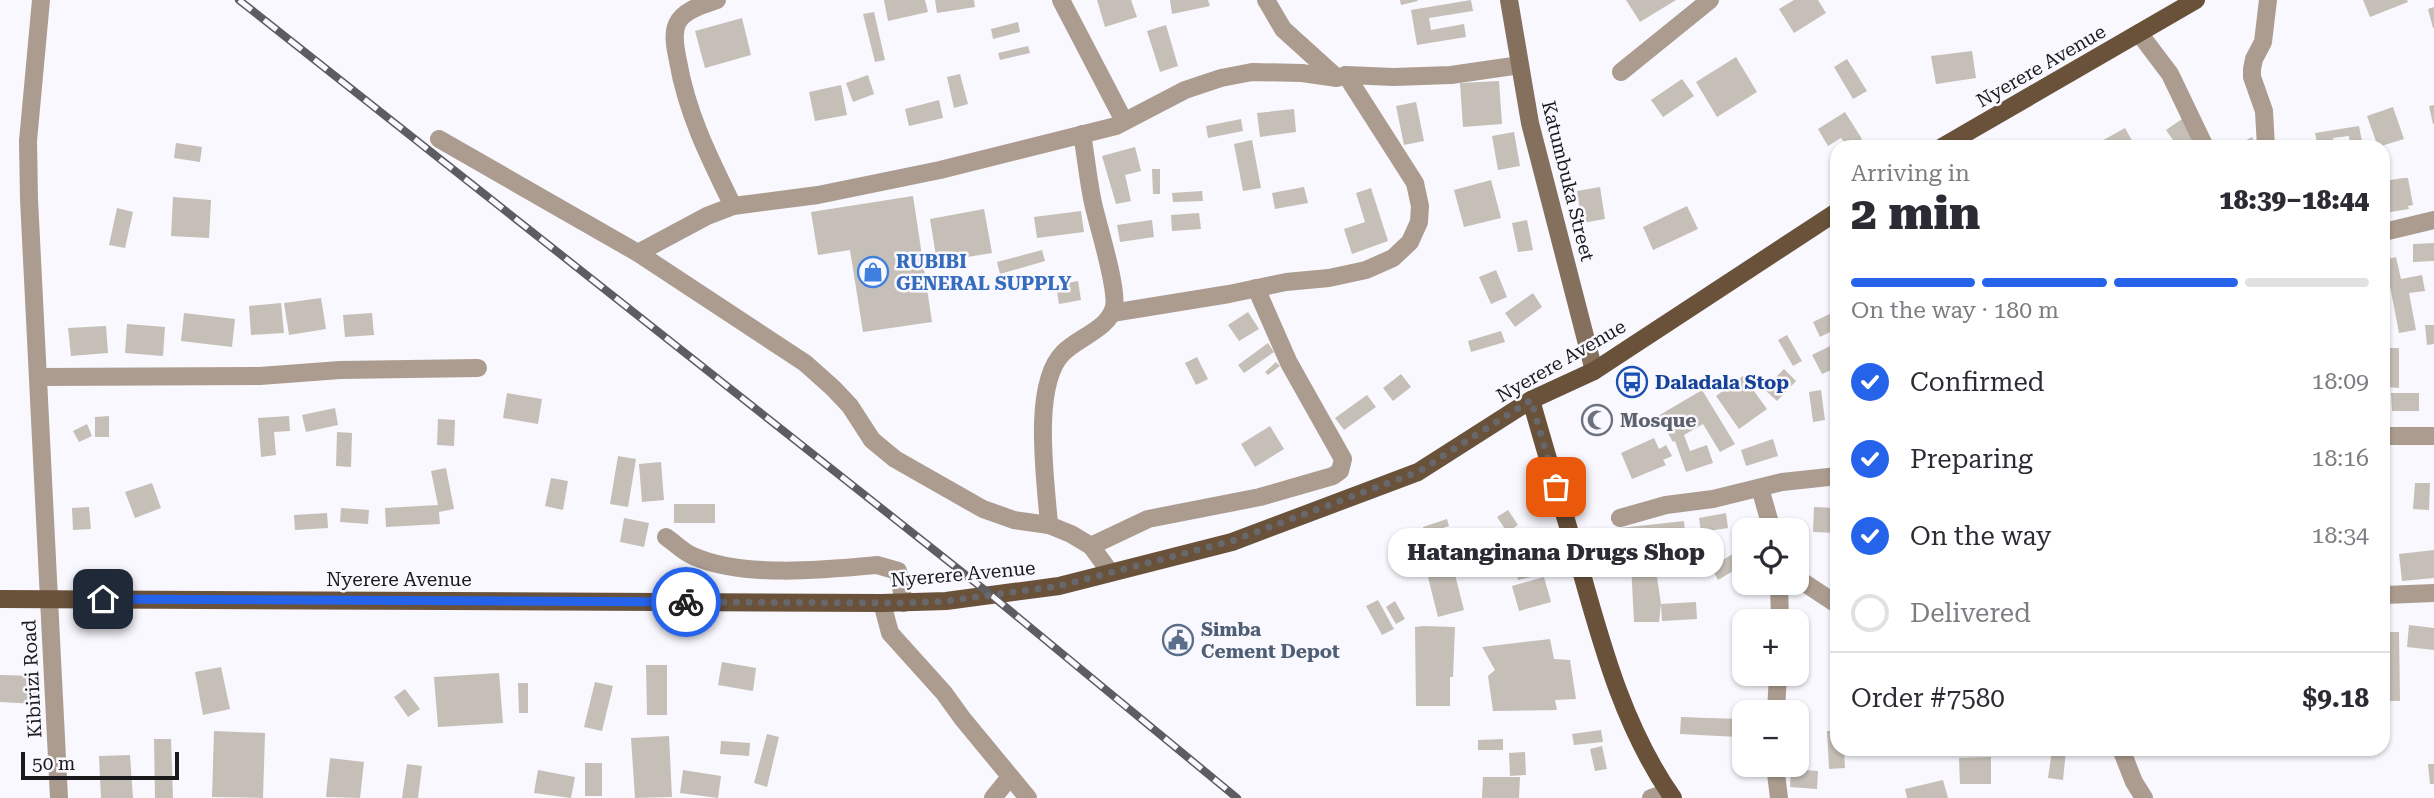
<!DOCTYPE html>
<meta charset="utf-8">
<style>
:root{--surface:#fff;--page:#f2f2f3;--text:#2b2b33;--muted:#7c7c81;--line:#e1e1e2;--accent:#2563eb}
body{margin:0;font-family:"Roboto Serif",serif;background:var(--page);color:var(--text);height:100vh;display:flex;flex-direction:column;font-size:26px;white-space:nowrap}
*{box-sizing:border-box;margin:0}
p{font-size:23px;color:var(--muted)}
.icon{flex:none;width:38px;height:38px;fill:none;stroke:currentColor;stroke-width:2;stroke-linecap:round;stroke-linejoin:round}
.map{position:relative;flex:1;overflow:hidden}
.side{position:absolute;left:1830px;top:140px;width:560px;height:616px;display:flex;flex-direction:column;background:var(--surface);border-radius:21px;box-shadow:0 2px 5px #0004}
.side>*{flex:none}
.fabs{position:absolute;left:1732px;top:518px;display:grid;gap:14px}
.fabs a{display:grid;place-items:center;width:77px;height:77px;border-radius:14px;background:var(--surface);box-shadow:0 2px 5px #0004;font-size:35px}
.scale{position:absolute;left:21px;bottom:18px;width:158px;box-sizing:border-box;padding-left:7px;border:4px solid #1a1a1d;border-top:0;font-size:19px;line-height:24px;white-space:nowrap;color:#1a1a1d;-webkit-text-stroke:5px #f8f8fe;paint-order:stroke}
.pin{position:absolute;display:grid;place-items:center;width:60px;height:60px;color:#fff;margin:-30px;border-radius:14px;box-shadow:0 4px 10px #0006}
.courier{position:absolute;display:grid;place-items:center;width:70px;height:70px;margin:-35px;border:5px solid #2563eb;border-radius:50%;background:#fff;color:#222;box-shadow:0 2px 9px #0007}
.bubble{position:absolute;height:49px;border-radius:21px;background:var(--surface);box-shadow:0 2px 5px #0004;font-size:23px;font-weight:800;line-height:49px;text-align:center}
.headline em{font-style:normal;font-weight:800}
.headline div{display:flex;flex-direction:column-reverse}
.headline{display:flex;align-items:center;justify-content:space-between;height:119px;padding:0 21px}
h1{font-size:46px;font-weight:800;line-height:52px}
.bar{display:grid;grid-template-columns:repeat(4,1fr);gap:10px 7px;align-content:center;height:84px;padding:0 21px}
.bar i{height:9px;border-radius:5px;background:var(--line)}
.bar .current{background:var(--accent)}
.bar p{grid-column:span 4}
.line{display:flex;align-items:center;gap:18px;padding:0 21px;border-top:2px solid var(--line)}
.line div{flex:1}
ol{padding:0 21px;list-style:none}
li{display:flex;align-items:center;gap:21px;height:77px}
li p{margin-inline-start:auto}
li .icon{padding:7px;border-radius:50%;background:var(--accent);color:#fff;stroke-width:4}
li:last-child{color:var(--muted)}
li i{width:38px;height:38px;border:4px solid var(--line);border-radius:50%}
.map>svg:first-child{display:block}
.building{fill:#c6bfb8}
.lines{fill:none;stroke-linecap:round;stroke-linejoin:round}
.minor{stroke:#ab9c8f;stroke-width:18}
.tertiary{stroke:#ab9c8f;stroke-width:18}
.secondary{stroke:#85705d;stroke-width:18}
.primary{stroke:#69513a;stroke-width:18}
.rail-casing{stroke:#5d5d61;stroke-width:8}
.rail{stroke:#f8f8fe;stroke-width:5;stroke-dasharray:16;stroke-linecap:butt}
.done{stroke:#68686c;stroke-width:7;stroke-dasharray:0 12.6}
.route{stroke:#2563eb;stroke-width:9}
.labels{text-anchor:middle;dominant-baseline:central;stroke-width:5;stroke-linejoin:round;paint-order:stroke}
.street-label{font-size:19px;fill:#1a1a1d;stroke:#f8f8fe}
.shop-label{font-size:19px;font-weight:bold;fill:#366cbe;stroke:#f8f8fe;text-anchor:start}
.transit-label{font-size:19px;font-weight:bold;fill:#164399;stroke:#f8f8fe;text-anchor:start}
.worship-label{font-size:19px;font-weight:bold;fill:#5b616d;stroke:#f8f8fe;text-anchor:start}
.service-label{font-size:19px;font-weight:bold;fill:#4e5e75;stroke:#f8f8fe;text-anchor:start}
</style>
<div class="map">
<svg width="2434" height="798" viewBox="0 0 2434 798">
<rect width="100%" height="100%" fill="#f8f8fe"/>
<g class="building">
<polygon points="884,0 925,0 928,12 888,21"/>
<polygon points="935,0 974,0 975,7 937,13"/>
<polygon points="1097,0 1131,0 1137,17 1105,27"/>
<polygon points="1170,0 1208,0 1210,6 1172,14"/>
<polygon points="1400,0 1417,0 1418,1 1401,5"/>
<polygon points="1471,0 1473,11 1429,18 1431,30 1464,24 1466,37 1417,45 1411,10"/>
<polygon points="1626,0 1676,0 1640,22"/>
<polygon points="1794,0 1818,0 1826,13 1794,33 1779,9"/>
<polygon points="2363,0 2407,0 2408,2 2370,17"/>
<polygon points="2434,7 2434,28 2433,28 2428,9"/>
<polygon points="874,12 885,60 875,62 863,14"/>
<polygon points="742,18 751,55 705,68 695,31"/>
<polygon points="1018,22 1020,32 993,39 991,29"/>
<polygon points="1166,25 1178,66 1160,72 1147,31"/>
<polygon points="1028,46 1030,53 1000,60 998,53"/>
<polygon points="1972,51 1976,78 1936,84 1931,56"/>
<polygon points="1736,57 1757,92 1717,117 1696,82"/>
<polygon points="1847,59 1867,91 1853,99 1834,67"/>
<polygon points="960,74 968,104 954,108 947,77"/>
<polygon points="868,75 874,94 853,102 846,83"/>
<polygon points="1682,79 1694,96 1663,117 1651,100"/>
<polygon points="1499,81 1502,124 1463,127 1460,83"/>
<polygon points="841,85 847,115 815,121 809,92"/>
<polygon points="939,100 943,118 909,126 905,109"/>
<polygon points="1416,102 1424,141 1404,145 1396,106"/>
<polygon points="2434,105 2434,124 2433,124 2429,106"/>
<polygon points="2393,107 2404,139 2378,147 2367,116"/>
<polygon points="1294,109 1296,132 1260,137 1257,113"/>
<polygon points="1845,112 1862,139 1848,147 1841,138 1828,146 1818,129"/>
<polygon points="1241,119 1243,131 1208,138 1206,126"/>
<polygon points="2182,119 2197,141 2189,147 2178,147 2166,130"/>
<polygon points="2359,126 2363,147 2350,147 2349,136 2333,138 2334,147 2318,147 2315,133"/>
<polygon points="2125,128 2135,146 2091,147"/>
<polygon points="1514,132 1520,166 1498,170 1492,136"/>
<polygon points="2252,137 2257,147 2234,147"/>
<polygon points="1252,140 1261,188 1243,191 1234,144"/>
<polygon points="176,143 202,147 200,162 174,158"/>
<polygon points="1135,147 1141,171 1125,175 1131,201 1116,204 1102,156"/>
<polygon points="1152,169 1160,169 1160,194 1153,194"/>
<polygon points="2403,178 2408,178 2413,205 2408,206 2409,209 2384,213 2384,181"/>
<polygon points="1491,180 1501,218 1464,227 1454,190"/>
<polygon points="1304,187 1308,203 1275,209 1272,193"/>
<polygon points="1600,187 1605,219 1582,223 1577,191"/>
<polygon points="1371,188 1388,241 1352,254 1344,229 1365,222 1356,193"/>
<polygon points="1202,191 1203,201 1173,202 1172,193"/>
<polygon points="913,196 932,322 863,332 850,250 818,255 811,212"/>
<polygon points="173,197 211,200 209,238 171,236"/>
<polygon points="1687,206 1698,229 1653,250 1643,227"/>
<polygon points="117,208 133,212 125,248 109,245"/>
<polygon points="984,209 992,253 937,262 930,219"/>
<polygon points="1081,211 1084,232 1037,238 1034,217"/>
<polygon points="1199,213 1201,229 1172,231 1171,215"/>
<polygon points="1152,220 1154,237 1120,242 1117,225"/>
<polygon points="1527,220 1533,250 1518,252 1512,223"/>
<polygon points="2434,243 2434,261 2413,262 2413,244"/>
<polygon points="1042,250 1045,261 1000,274 997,262"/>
<polygon points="2396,257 2401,279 2422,275 2425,291 2409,293 2416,330 2399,333 2390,286 2384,287 2384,260"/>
<polygon points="1496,270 1507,297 1491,304 1479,277"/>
<polygon points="1078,281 1081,300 1059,304 1056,285"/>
<polygon points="1533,293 1542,307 1515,327 1505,313"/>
<polygon points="321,298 326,329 289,335 284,303"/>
<polygon points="281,303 284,333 251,335 249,306"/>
<polygon points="1838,310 1838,328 1820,337 1813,322"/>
<polygon points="1248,312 1259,329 1239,341 1228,325"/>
<polygon points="184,313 235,319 232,347 181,341"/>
<polygon points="372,313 374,335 345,337 343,315"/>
<polygon points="127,324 165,327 163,356 125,353"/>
<polygon points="2425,325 2434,325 2434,344 2427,345"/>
<polygon points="106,326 108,353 71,356 68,328"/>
<polygon points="1501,331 1505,342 1471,352 1468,341"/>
<polygon points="1787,335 1802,361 1793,366 1778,340"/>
<polygon points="1838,342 1838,367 1822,374 1812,355"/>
<polygon points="1268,343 1274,352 1244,373 1238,365"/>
<polygon points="2385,348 2399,348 2399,388 2385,387"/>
<polygon points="1197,357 1208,379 1196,385 1185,363"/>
<polygon points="1276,362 1280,366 1268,375 1265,372"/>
<polygon points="1784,369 1796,381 1777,401 1764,389"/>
<polygon points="1401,374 1411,387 1393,401 1383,388"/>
<polygon points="1743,376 1767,409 1739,429 1716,396"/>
<polygon points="1833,382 1838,382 1838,403 1836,403"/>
<polygon points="1702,390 1735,444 1720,452 1703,424 1684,435 1690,451 1707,445 1713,463 1686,472 1675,441 1673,442 1658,416"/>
<polygon points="1821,390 1825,420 1813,422 1809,392"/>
<polygon points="507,393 542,399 538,424 503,418"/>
<polygon points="2391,393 2419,393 2419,411 2392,411"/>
<polygon points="1367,395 1376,407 1344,430 1335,418"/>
<polygon points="335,408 338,425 306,432 302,415"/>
<polygon points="109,416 109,437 95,437 95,417"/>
<polygon points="289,416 290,431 274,432 276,455 261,457 258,418"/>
<polygon points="438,419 455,420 454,446 437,445"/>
<polygon points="87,424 92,436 79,442 73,431"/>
<polygon points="1270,426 1284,449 1255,467 1241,444"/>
<polygon points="337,432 352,433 351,467 336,466"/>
<polygon points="1654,438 1659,449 1666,445 1672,456 1663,460 1666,465 1632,479 1621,453"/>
<polygon points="1773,439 1778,456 1746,466 1741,450"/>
<polygon points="618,456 636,459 628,507 610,504"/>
<polygon points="661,462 664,500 642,502 639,464"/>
<polygon points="446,468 454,509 439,512 440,524 386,527 385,508 438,505 431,471"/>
<polygon points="551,478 568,481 563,510 545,506"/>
<polygon points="152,483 161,508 135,518 125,492"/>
<polygon points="2415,483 2430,483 2429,510 2413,509"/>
<rect x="674" y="504" width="41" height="19"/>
<polygon points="89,507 91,529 73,530 72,508"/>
<polygon points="1814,507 1838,508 1838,533 1813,532"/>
<polygon points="341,508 369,510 368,524 340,522"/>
<polygon points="1508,510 1518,525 1507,532 1497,517"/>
<polygon points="327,513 328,528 295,530 294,515"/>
<polygon points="1726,513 1728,528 1701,532 1699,518"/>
<polygon points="624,518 649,523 644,547 620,542"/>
<polygon points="1447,519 1449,526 1425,534 1423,527"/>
<polygon points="1684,521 1686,543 1660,546 1661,552 1682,549 1684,568 1678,568 1678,573 1657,577 1661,604 1696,602 1697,619 1662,621 1661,604 1659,622 1634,622 1631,564 1657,566 1656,560 1624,564 1620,528"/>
<polygon points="1499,536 1506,544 1489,558 1482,550"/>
<polygon points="1535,540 1543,574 1518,580 1510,547"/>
<polygon points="1741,549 1745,556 1745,564 1718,580 1711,567"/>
<polygon points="2434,550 2434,578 2402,581 2399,554"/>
<polygon points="1449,551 1464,610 1438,617 1423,557"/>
<polygon points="1544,577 1551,602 1519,611 1512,586"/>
<polygon points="1378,600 1394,629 1382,635 1366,606"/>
<polygon points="1395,601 1405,619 1396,624 1386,607"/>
<polygon points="2409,625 2434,628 2434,650 2407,647"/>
<polygon points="1424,626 1455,627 1453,677 1450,677 1450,706 1416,706 1415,627"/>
<polygon points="2384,632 2399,632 2400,701 2390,701 2389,656 2384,656"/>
<polygon points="1550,639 1554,659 1570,660 1576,699 1555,700 1557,710 1493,711 1488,676 1495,670 1482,647"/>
<polygon points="722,662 756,668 753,691 718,685"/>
<polygon points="646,665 667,665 667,715 647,715"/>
<polygon points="221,667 230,709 203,715 195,672"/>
<polygon points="499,673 503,723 438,727 434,677"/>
<polygon points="0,675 37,676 36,704 0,702"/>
<polygon points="595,682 613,686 602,731 584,727"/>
<polygon points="518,683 528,683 528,713 519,713"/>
<polygon points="405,689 420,709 408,717 394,697"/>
<polygon points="1681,717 1738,719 1738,737 1680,734"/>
<polygon points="1601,730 1603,742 1574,745 1572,734"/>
<polygon points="214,731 265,733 263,798 212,797"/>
<polygon points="1827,731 1838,731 1838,749 1844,749 1845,768 1829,769"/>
<polygon points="767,734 779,737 767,787 754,783"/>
<polygon points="669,736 672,797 635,798 631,738"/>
<polygon points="154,739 171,739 173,798 155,798"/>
<polygon points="1503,739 1503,750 1478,750 1478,740"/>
<polygon points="721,741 750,743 749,756 720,754"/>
<polygon points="1602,746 1607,769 1595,771 1590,749"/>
<polygon points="2052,750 2066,751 2063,780 2048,778"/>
<polygon points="1525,752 1526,775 1510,776 1509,753"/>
<polygon points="130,755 133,798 101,798 99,756"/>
<polygon points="1991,757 1991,784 1960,784 1959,758"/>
<polygon points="330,758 364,762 360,798 326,797"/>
<rect x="585" y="763" width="17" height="33"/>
<polygon points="407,764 422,766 418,798 402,798"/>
<polygon points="2428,764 2434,764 2434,784 2430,784"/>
<polygon points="1791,769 1818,771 1817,789 1790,787"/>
<polygon points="538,770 575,777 571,798 534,793"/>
<polygon points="683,770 721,776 718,798 680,793"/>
<polygon points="1483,777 1520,777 1519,798 1482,798"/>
<polygon points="1943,780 1948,798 1907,798 1905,789"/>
</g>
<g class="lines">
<g class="minor">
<polyline points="41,0 28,141 29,199 49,599"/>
<path d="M717 0C703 5 683 10 677 24 672 35 676 51 678 61 687 114 710 159 733 206"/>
<polyline points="1061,0 1124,121"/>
<polyline points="1266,0 1283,29 1336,77"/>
<polyline points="2139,33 2170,74 2205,147"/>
<polyline points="1621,72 1710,0"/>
<polyline points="439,139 638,253 805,363 833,388 850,406 872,440 895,459 983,509 1014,520 1049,525 1071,534 1091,546 1110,572"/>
<polyline points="2266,147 2264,111 2252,77 2252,69 2254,59 2263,42 2268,0"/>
<polyline points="2384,232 2434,220"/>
<polyline points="638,253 707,216 733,206 818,195 940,170 1116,126 1185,90 1221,78 1252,72 1302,73 1337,78 1346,75 1394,77 1451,75 1520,65"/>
<polyline points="1112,313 1229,294 1286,282 1329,278 1366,270 1393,258 1410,242 1419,222 1420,206 1415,183 1346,75"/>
<polyline points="39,377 260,376 340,370 478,368"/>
<polyline points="2384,436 2434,436"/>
<polyline points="1760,488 1772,530"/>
<polyline points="1620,518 1666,505 1713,499 1782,482 1838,476"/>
<path d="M1049 525C1046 482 1031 385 1063 353 1077 338 1109 329 1114 307 1118 288 1098 226 1093 203 1088 180 1086 157 1082 134"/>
<path d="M666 537C675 543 683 552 693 556 742 578 824 570 877 565L898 571 904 603"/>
<polyline points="1091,546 1148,519 1260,497 1333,476 1340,471 1343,459 1289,363 1256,288"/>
<polyline points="1797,578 1838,605"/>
<polyline points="1779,583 1780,621"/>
<polyline points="2384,595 2434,593"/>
<polyline points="882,603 890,633 944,693 962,718 1028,798"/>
<polyline points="1776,712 1778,674"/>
<polyline points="2121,749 2134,782 2144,798"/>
<polyline points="1775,765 1779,798"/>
<polyline points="993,798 1010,777"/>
<polyline points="1651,798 1669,792"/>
</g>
<polyline class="tertiary" points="49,599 59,798"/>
<polyline class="secondary" points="1509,0 1530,123 1594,371"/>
<g class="primary">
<polyline points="1942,147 2196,0"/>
<path d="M1531 400C1546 453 1562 506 1578 560 1601 642 1623 727 1673 798"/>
<polyline points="0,599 882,603 946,601 1059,586 1232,542 1418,472 1531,400 1594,371 1838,211"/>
</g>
<g class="rail-casing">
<polyline id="rail" points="239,0 991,595 1237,798"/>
</g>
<use href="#rail" class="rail"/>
</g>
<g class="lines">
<polyline class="done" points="686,602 904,603 946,601 1059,586 1232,541 1418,472 1531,400 1556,487"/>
<polyline class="route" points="103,599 686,602"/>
</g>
<defs>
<g id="shop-ring" transform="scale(1.575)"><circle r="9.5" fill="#f8f8fe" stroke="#3f7fe0" stroke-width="1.5"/><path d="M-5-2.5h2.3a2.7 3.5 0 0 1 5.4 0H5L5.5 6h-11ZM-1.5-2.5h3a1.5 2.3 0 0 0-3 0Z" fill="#3f7fe0"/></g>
<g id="bus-ring" transform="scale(1.575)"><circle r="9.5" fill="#f8f8fe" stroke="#1a4fb4" stroke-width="1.5"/><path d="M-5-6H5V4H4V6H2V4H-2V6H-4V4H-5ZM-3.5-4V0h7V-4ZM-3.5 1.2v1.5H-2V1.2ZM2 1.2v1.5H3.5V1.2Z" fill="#1a4fb4"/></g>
<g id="mosque-ring" transform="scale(1.575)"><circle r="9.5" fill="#f8f8fe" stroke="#6b7280" stroke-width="1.5"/><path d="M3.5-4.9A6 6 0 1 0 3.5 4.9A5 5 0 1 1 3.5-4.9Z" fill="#6b7280"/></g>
<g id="civic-ring" transform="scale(1.575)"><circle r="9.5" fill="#f8f8fe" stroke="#5c6f8a" stroke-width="1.5"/><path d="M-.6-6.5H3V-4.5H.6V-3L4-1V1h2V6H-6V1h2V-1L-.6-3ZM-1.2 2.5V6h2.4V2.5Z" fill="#5c6f8a"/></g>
</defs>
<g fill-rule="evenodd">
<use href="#shop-ring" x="873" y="272"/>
<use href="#bus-ring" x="1632" y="382"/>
<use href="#mosque-ring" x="1597" y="420"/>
<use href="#civic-ring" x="1178" y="640"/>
</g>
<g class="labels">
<g class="street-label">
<text transform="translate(2041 66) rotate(-30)">Nyerere Avenue</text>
<text transform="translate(1568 181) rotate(76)">Katumbuka Street</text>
<text transform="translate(1561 361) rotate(-30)">Nyerere Avenue</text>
<text transform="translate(963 574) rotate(-5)">Nyerere Avenue</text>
<text x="399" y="579">Nyerere Avenue</text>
<text transform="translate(32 679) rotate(-93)">Kibirizi Road</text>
</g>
<g class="shop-label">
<text x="896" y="261">RUBIBI<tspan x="896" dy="22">GENERAL SUPPLY</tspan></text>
</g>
<g class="transit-label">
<text x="1655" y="382">Daladala Stop</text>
</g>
<g class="worship-label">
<text x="1620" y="420">Mosque</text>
</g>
<g class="service-label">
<text x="1201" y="629">Simba<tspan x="1201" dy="22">Cement Depot</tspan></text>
</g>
</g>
</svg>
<div class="fabs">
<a><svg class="icon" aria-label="locate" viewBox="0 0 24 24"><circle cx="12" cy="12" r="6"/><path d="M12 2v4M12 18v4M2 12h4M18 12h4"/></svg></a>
<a>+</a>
<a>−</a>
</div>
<div class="scale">50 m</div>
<div class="pin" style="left:1556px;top:487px;background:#ea580c"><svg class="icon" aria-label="bag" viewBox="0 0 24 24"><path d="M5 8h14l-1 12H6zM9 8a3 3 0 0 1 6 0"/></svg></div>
<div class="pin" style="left:103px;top:599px;background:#1f2937"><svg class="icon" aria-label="home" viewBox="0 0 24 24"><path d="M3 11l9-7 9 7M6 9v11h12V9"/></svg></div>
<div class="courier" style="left:686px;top:602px"><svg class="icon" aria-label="bike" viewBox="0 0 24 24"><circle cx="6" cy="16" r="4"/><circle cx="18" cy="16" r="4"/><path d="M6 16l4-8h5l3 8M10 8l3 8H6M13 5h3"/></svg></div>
<div class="bubble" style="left:1388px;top:528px;width:336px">Hatanginana Drugs Shop</div>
<section class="side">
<div class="headline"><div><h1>2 min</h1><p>Arriving in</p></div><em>18:39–18:44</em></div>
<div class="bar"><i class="current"></i><i class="current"></i><i class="current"></i><i></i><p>On the way · 180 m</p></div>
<ol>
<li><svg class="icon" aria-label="check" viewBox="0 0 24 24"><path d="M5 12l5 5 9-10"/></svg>Confirmed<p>18:09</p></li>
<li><svg class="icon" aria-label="check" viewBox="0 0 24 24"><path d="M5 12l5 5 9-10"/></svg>Preparing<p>18:16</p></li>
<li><svg class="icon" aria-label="check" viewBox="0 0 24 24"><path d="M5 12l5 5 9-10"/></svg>On the way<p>18:34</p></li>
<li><i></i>Delivered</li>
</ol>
<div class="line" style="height:91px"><div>Order #7580</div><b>$9.18</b></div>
</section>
</div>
